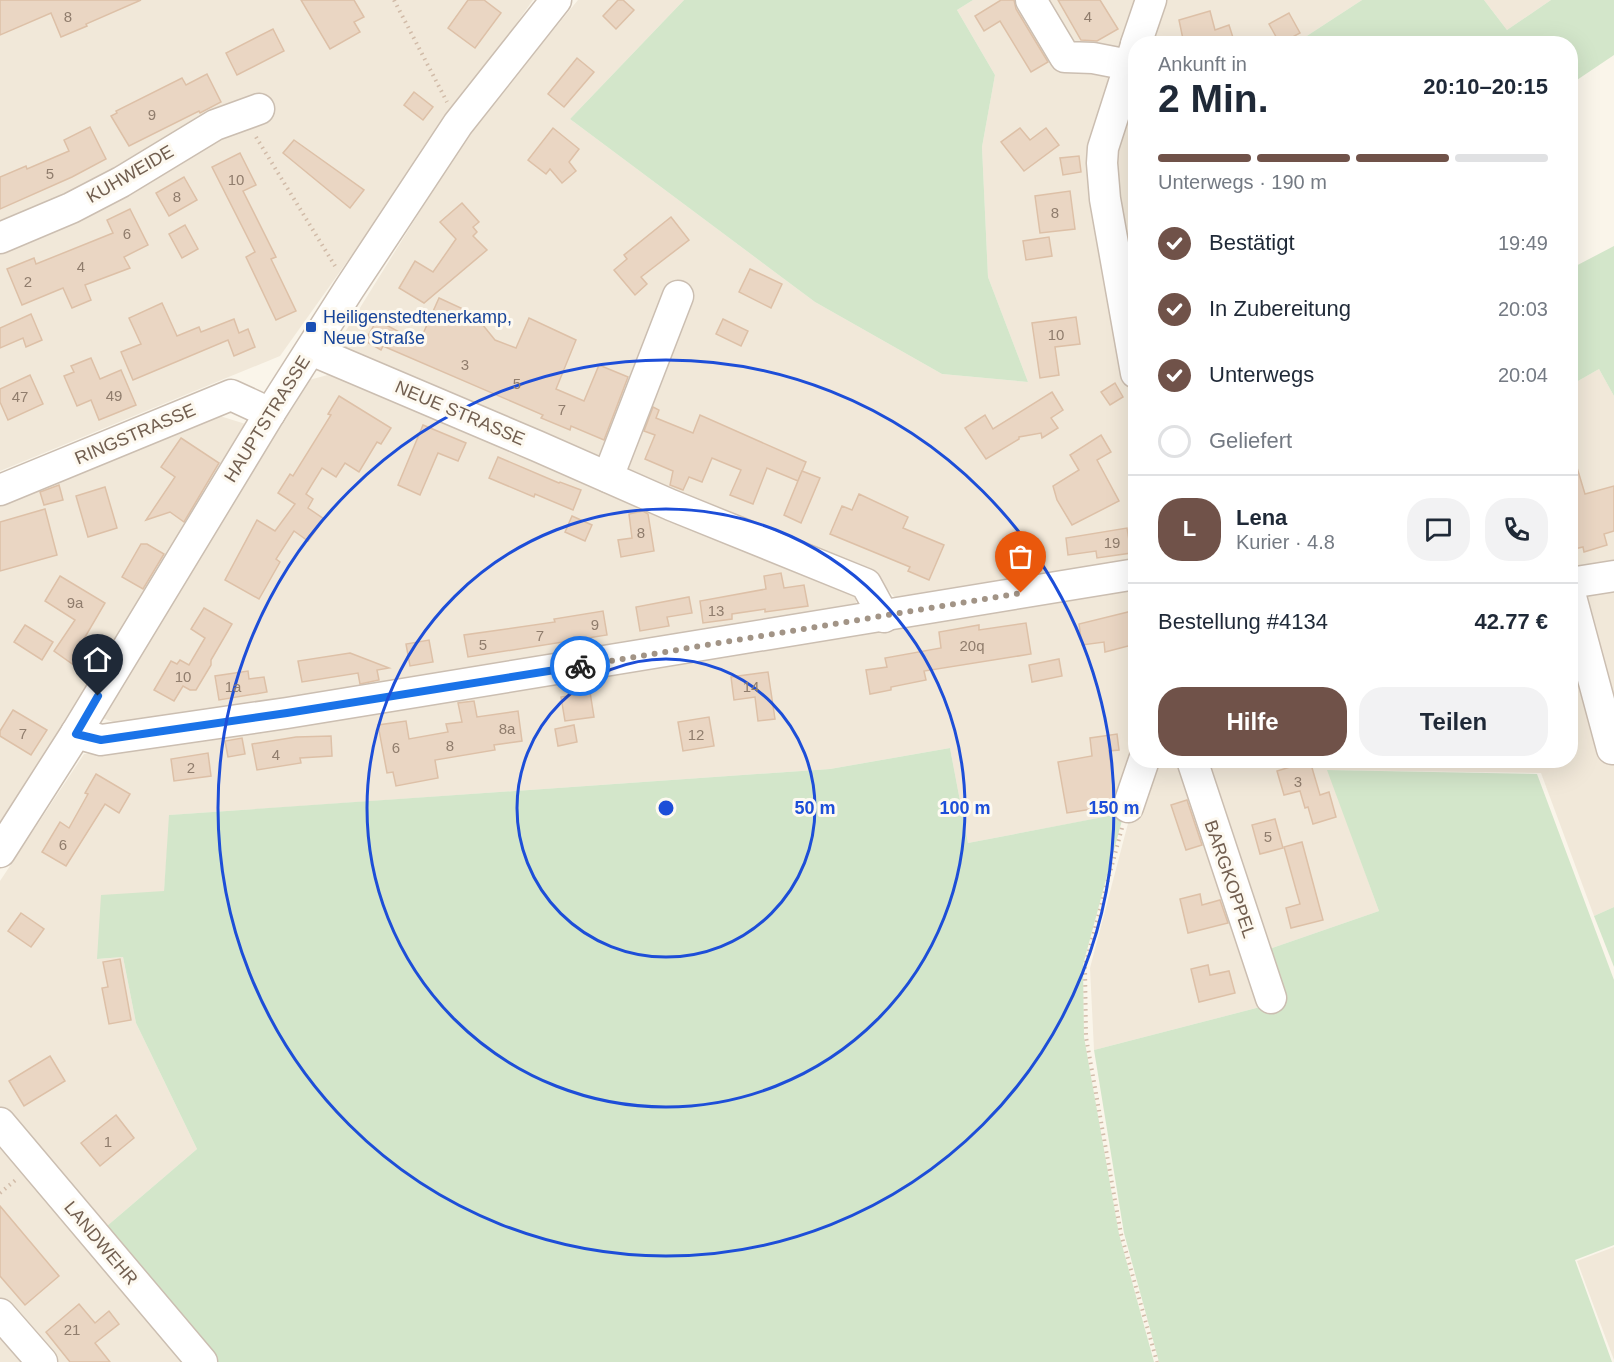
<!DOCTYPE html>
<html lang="de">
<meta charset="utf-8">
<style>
:root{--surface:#fff;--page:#f2f2f3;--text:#1f2937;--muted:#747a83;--line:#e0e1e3;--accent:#705249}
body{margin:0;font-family:Helvetica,sans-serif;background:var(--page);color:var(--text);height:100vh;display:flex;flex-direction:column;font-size:22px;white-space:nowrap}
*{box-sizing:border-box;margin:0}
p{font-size:20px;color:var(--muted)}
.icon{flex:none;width:33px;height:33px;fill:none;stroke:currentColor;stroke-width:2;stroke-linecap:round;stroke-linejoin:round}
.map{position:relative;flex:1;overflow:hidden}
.drawer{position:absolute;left:1128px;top:36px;width:450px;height:732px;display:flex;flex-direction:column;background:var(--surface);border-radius:24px;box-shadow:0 6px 24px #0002}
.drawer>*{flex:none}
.pin{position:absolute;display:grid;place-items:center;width:51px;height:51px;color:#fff;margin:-62px -26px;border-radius:50% 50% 50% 0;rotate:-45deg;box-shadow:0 0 6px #0007}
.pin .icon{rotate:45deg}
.courier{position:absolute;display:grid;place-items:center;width:60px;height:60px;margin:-30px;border:4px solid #1a73e8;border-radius:50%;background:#fff;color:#222;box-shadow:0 2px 8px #0007}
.overview em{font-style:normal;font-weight:800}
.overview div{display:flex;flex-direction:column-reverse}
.overview{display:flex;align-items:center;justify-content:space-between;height:102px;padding:0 30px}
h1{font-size:39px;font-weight:800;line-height:45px}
.bar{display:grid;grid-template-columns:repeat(4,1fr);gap:9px 6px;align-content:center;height:72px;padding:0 30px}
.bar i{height:8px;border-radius:4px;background:var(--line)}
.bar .active{background:var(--accent)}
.bar p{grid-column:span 4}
.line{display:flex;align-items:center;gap:15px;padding:0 30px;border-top:2px solid var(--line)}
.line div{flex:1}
.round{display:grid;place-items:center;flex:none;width:63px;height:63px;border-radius:24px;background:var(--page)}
ol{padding:0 30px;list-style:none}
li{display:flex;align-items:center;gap:18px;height:66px}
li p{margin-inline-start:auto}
li .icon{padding:6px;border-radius:50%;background:var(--accent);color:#fff;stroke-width:4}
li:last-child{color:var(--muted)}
li i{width:33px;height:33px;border:3px solid var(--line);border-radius:50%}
.action{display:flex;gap:12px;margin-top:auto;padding:12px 30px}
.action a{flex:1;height:69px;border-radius:24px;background:var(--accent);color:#fff;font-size:24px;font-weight:800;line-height:69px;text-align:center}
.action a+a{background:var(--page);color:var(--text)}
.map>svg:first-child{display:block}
.residential{fill:#f1e8d9}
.green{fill:#d3e6ca}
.building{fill:#ead6c3;stroke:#ddc0a7;stroke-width:1.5}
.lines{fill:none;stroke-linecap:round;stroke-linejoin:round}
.minor-casing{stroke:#cbbeb1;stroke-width:33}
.path{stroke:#d1bba8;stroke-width:4;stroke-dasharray:1.5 4.5;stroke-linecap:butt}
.minor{stroke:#fff;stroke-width:30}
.done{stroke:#a29486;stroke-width:6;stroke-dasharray:0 10.8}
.route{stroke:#1a73e8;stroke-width:8}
.ring{fill:none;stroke:#1d4ed8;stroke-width:3}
.transit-dot{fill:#1a4fb4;stroke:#fdf9f0;stroke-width:2}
.labels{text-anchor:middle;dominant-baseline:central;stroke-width:6;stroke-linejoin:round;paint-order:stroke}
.number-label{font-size:15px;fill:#907d6d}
.street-label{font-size:18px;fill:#725f50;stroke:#fdf9f0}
.transit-label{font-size:18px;fill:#164399;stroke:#fdf9f0;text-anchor:start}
.centre{fill:#1d4ed8;stroke:#fdf9f0;stroke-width:3}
.ring-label{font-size:18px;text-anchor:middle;font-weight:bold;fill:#1d4ed8;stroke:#fdf9f0;stroke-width:6;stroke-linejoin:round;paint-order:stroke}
</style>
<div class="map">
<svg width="1614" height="1362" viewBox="0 0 1614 1362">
<rect width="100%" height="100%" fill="#faf5ea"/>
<g class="residential">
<polygon points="0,0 533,0 280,356 0,471"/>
<polygon points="578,0 684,0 570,119 815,302 942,374 1028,382 988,277 982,147 995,75 957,10 973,0 1141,0 1095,145 1124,349 1135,450 1135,568 901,604 877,578 335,348 468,134"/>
<polygon points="1161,0 1362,0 1296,43 1147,44"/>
<polygon points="1484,0 1551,0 1507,30"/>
<polygon points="1135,78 1135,301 1116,187 1113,147"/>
<polygon points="1599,369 1614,396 1614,569 1571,578 1571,385"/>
<polygon points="339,372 854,589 858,613 133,729 99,717 309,380"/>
<polygon points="207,412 252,426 0,823 0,502"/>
<polygon points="1614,584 1614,907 1594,916 1541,773 1328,770 1379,911 1258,953 1200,761 1570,760 1571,590"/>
<polygon points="1135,585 1136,760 1186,761 1268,1005 1094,1050 1090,968 1131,812 968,843 950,748 830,769 170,815 164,892 98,959 123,957 136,1023 197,1149 100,1232 0,1113 0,881 84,754 883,627"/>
<polygon points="0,1140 194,1362 0,1362"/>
<polygon points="1614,1247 1614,1360 1577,1261"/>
</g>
<g class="green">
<polygon points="684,0 973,0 957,10 995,75 982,147 988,277 1028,382 942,374 815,302 570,119"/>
<polygon points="1362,0 1484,0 1507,30 1551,0 1614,0 1614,55 1571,84 1570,44 1296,43"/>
<polygon points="1614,246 1614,396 1599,369 1571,385 1570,269"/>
<polygon points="950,748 968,843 1124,813 1083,965 1084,1037 1119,1234 1154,1362 208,1362 100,1232 197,1149 136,1023 123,957 97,959 101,895 164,891 169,815 830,769"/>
<polygon points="1327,770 1537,774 1614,980 1614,1245 1575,1260 1612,1362 1159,1362 1124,1233 1094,1050 1268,1005 1258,953 1379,911"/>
<polygon points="1614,907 1614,967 1594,916"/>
</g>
<g class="building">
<polygon points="0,0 141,0 86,24 87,26 61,37 51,13 0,35"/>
<polygon points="301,0 354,0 364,17 354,22 360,32 330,49"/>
<polygon points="468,0 484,0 501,13 475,48 448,28"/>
<polygon points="618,0 623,0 634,10 616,29 603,16"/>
<polygon points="1001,0 1014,0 1016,9 1048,62 1031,72 1000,21 984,31 975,16"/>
<polygon points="1058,0 1100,0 1118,29 1097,41 1081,40"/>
<polygon points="1210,11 1215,30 1229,25 1235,44 1184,44 1179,20"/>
<polygon points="1289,13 1300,33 1280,44 1269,24"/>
<polygon points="273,29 284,51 237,75 226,53"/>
<polygon points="577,58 594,72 564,107 548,94"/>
<polygon points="207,74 221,102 200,113 199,111 129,146 111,116 117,113 116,111 182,78 186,85"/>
<polygon points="414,92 433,107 423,120 404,105"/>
<polygon points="90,127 106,159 72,177 0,209 0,177 26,166 27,169 69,151 64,140"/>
<polygon points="553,128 579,149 569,162 576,171 562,183 550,169 546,174 528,160"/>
<polygon points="1020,128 1030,140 1046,128 1059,145 1024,171 1001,142"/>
<polygon points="294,140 364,190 350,208 283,153"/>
<polygon points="240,153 256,185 243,191 276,257 271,259 296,311 276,320 246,257 255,252 212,167"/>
<polygon points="1079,156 1081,172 1063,175 1060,158"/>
<polygon points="184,177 197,200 169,216 156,193"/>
<polygon points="1070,191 1075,229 1040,233 1035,196"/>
<polygon points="462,203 479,222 473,227 477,232 473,236 487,250 424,303 399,288 415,261 433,272 456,239 440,222"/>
<polygon points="130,209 148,245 124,257 130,268 85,285 91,300 72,308 63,288 22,305 7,269 34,258 36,264 113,233 107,220"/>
<polygon points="671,217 689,240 641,277 647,284 635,295 614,270 627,259 624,255"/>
<polygon points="185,225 198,249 182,258 169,234"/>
<polygon points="1049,237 1052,256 1026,260 1023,241"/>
<polygon points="750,269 782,284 771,308 739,292"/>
<polygon points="439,298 474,314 495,340 516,348 529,318 576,340 556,389 584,401 599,365 628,377 604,440 571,426 570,430 541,418 543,415 383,346 381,350 365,341 377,320 412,339 414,333 422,336"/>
<polygon points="162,303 177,336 199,327 201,332 234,319 239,333 248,329 255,347 234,356 228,340 133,380 121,352 141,344 129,318"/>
<polygon points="31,314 42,340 26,347 23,338 0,348 0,328"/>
<polygon points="1076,317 1080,344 1055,347 1059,375 1040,378 1032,323"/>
<polygon points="723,319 748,331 741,346 716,334"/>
<polygon points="91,358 100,379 121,370 136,405 99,420 91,400 77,406 64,376 74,372 71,366"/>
<polygon points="30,375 43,404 8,420 0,402 0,389"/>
<polygon points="1115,383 1123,397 1110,405 1101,392"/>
<polygon points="1052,392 1063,410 1051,418 1058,428 1042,438 1041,433 1019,437 1019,439 986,459 965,428 985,415 993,429"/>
<polygon points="339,396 391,428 381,444 377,442 359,472 345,463 336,477 322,468 306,494 313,499 308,508 324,519 308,541 294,531 276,559 280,562 259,599 225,580 257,520 275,531 295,504 278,493 290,474 293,476 331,415 328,414"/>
<polygon points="653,407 659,410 656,418 693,433 700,415 806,462 798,481 767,468 753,504 730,495 741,470 712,458 702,482 689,477 683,490 670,485 673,471 645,459 655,435 644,431"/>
<polygon points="423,425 466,443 458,461 438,453 420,495 398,485"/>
<polygon points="1101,435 1111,452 1097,460 1119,501 1072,525 1057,500 1053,486 1079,470 1070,455"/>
<polygon points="181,438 219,463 184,522 170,512 146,520 175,477 161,467"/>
<polygon points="498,457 559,483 560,482 581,490 573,510 535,494 534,497 489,478"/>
<polygon points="1575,461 1585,494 1614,486 1614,531 1604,534 1607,545 1584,552 1583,547 1570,550 1570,462"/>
<polygon points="802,471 820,478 801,523 784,515"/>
<polygon points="59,485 63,500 44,505 40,492"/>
<polygon points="105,487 117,528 88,537 76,496"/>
<polygon points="859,494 908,517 903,528 944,545 929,580 908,571 910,567 830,534 842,506 852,510"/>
<polygon points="45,509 57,555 0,571 0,522"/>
<polygon points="643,511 648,514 654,551 621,557 618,540 632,538 629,514"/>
<polygon points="572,516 592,525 585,541 565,532"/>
<polygon points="1127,528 1131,553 1097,558 1096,551 1068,555 1066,538"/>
<polygon points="1036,542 1040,570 1023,572 1018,545"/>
<polygon points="141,544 147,544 164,554 143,589 122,577"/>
<polygon points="781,573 784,588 804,585 808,606 765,612 765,609 732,614 732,619 703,623 700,601 766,589 764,576"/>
<polygon points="60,576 105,603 78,649 94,660 85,673 54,651 75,620 45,601"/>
<polygon points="689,597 692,613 667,617 669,626 640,631 636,607"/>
<polygon points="204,608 232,624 211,660 211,665 196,690 190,690 183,686 174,701 154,690 171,661 177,664 180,660 189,665 205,638 191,629"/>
<polygon points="1136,610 1136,644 1105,652 1104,642 1082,645 1079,624"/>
<polygon points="603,611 607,635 468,657 464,635 555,622 554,619"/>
<polygon points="1026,623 1031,654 924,671 926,680 891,687 891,690 870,694 866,670 887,667 885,658 941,648 939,632 979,625 979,630"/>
<polygon points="25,625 53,642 42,660 14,642"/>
<polygon points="429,640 433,662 410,666 406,644"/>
<polygon points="350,653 389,668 377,670 379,680 360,684 358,673 302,682 298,661"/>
<polygon points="1059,659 1062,676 1032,682 1029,665"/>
<polygon points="248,671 249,679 264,677 267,692 219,700 215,676"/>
<polygon points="768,672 775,719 758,721 755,697 734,700 731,677"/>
<polygon points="590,692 594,717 565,721 561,697"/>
<polygon points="474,701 477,717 518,711 522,741 494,745 495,750 435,760 438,778 396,786 393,772 387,773 378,725 406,721 409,739 448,732 446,724 462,722 458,703"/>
<polygon points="13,710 47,730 31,755 0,736 0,731"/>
<polygon points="709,717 714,746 683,751 678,722"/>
<polygon points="574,725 577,742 558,746 555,729"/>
<polygon points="1117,734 1119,750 1109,751 1115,791 1111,806 1067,813 1058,762 1092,756 1090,738"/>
<polygon points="331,736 332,756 300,758 301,763 257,770 252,744 296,737"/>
<polygon points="242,738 245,754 228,757 225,741"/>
<polygon points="208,753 211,776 174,781 171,759"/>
<polygon points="1310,761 1320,795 1329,792 1336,817 1313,824 1308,807 1305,808 1300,791 1284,795 1277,771"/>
<polygon points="96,774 130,794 119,813 105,804 66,866 42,852 60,822 69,828 88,794 85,793"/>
<polygon points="1187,800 1202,845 1186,850 1171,805"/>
<polygon points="1275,819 1283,848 1260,854 1252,825"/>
<polygon points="1302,842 1323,920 1291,928 1286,908 1300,904 1284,847"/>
<polygon points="1200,894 1202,905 1220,900 1228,923 1188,933 1180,899"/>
<polygon points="21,913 44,929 31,947 8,931"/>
<polygon points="120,959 131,1020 109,1024 102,988 108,987 103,962"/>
<polygon points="1208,965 1210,975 1229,971 1235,993 1199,1002 1191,969"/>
<polygon points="50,1056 65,1081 24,1106 9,1081"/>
<polygon points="116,1115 134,1138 100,1166 81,1143"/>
<polygon points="0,1206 59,1276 25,1305 0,1276"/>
<polygon points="79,1304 95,1323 109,1311 119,1324 95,1343 110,1362 70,1362 46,1332"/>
</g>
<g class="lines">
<g class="minor-casing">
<g id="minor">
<polyline points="1031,0 1065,57 1093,58 1129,65"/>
<polyline points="1136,44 1151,0"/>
<polyline points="1136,45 1103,148 1102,163 1105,199 1136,373"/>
<polyline points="0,238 71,208 121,182 215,125 259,109"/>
<polyline points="311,350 537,446 671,505 866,584 884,617"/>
<polyline points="608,477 678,296"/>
<polyline points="0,490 231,395 270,413"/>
<polyline points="1570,583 1614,576"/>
<polyline points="1570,593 1612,749"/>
<polyline points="76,733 101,740 287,713 1136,574"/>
<polyline points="1192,760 1271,998"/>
<polyline points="1128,807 1144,760"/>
<polyline points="0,852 76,733 270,413 349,289 458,124 556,0"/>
<polyline points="0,1123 202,1362"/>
<polyline points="0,1314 42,1362"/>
</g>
</g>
<g class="path">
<polyline points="394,0 447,102"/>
<polyline points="256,137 335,266"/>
<polyline points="1122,828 1085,966 1086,1037 1121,1234 1157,1362"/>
<polyline points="0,1193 18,1178"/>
</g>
<use href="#minor" class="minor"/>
</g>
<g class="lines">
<polyline class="done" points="580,666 1021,593"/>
<polyline class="route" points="98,696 76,734 101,740 287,713 580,666"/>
</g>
<g class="ring">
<circle cx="666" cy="808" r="149"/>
<circle cx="666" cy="808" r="299"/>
<circle cx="666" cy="808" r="448"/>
</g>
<rect class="transit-dot" x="305" y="321" width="12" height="12" rx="3"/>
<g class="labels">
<g class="number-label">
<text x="68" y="16">8</text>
<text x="1088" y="16">4</text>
<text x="152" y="114">9</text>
<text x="50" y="173">5</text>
<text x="236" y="179">10</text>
<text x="177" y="196">8</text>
<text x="1055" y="212">8</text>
<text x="127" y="233">6</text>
<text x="81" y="266">4</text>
<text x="28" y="281">2</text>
<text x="1056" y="334">10</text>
<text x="465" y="364">3</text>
<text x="517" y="383">5</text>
<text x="114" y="395">49</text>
<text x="20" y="396">47</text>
<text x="562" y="409">7</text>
<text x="641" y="532">8</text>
<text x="1112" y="542">19</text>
<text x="75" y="602">9a</text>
<text x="716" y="610">13</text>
<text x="595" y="624">9</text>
<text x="540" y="635">7</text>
<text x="483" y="644">5</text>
<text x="972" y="645">20q</text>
<text x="183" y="676">10</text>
<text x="233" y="686">1a</text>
<text x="751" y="686">14</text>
<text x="507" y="728">8a</text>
<text x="23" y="733">7</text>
<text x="696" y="734">12</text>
<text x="450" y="745">8</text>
<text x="396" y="747">6</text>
<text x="276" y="754">4</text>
<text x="191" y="767">2</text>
<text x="1298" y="781">3</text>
<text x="1268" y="836">5</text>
<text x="63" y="844">6</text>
<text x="108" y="1141">1</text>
<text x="72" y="1329">21</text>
</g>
<g class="street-label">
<text transform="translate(130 174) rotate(-30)">KUHWEIDE</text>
<text transform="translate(460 413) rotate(23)">NEUE STRASSE</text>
<text transform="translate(267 419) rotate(-58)">HAUPTSTRASSE</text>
<text transform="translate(135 434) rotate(-23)">RINGSTRASSE</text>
<text transform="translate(1230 879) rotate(71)">BARGKOPPEL</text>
<text transform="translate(101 1243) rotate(50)">LANDWEHR</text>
</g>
<g class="transit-label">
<text x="323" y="317">Heiligenstedtenerkamp,<tspan x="323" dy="21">Neue Straße</tspan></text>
</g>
</g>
<circle cx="666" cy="808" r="9" class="centre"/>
<g class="ring-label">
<text x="815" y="814">50 m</text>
<text x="965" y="814">100 m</text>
<text x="1114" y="814">150 m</text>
</g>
</svg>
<div class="pin" style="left:1021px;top:593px;background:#ea580c"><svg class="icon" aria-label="bag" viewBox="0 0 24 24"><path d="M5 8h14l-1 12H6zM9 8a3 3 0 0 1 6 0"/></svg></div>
<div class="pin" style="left:98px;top:696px;background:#1f2937"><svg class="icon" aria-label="home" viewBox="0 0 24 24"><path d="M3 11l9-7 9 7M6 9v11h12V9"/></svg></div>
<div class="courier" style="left:580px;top:666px"><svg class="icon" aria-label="bike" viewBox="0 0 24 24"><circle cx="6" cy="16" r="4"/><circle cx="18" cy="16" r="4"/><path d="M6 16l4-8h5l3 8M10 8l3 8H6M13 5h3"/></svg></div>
<section class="drawer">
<div class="overview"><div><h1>2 Min.</h1><p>Ankunft in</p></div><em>20:10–20:15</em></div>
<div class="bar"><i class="active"></i><i class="active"></i><i class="active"></i><i></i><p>Unterwegs · 190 m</p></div>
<ol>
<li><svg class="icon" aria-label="check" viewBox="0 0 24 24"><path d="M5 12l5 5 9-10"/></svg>Bestätigt<p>19:49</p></li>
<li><svg class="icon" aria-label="check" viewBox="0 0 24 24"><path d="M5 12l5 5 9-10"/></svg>In Zubereitung<p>20:03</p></li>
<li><svg class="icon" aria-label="check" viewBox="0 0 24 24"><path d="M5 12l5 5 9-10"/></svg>Unterwegs<p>20:04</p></li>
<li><i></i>Geliefert</li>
</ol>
<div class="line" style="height:108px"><b class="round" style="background:var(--accent);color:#fff">L</b><div><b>Lena</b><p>Kurier · 4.8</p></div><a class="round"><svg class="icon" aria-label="chat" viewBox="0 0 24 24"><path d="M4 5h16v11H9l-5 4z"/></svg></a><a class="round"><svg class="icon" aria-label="phone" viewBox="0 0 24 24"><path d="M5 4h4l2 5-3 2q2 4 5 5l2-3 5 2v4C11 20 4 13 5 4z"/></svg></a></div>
<div class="line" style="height:78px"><div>Bestellung #4134</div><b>42.77 €</b></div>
<div class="action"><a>Hilfe</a><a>Teilen</a></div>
</section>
</div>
